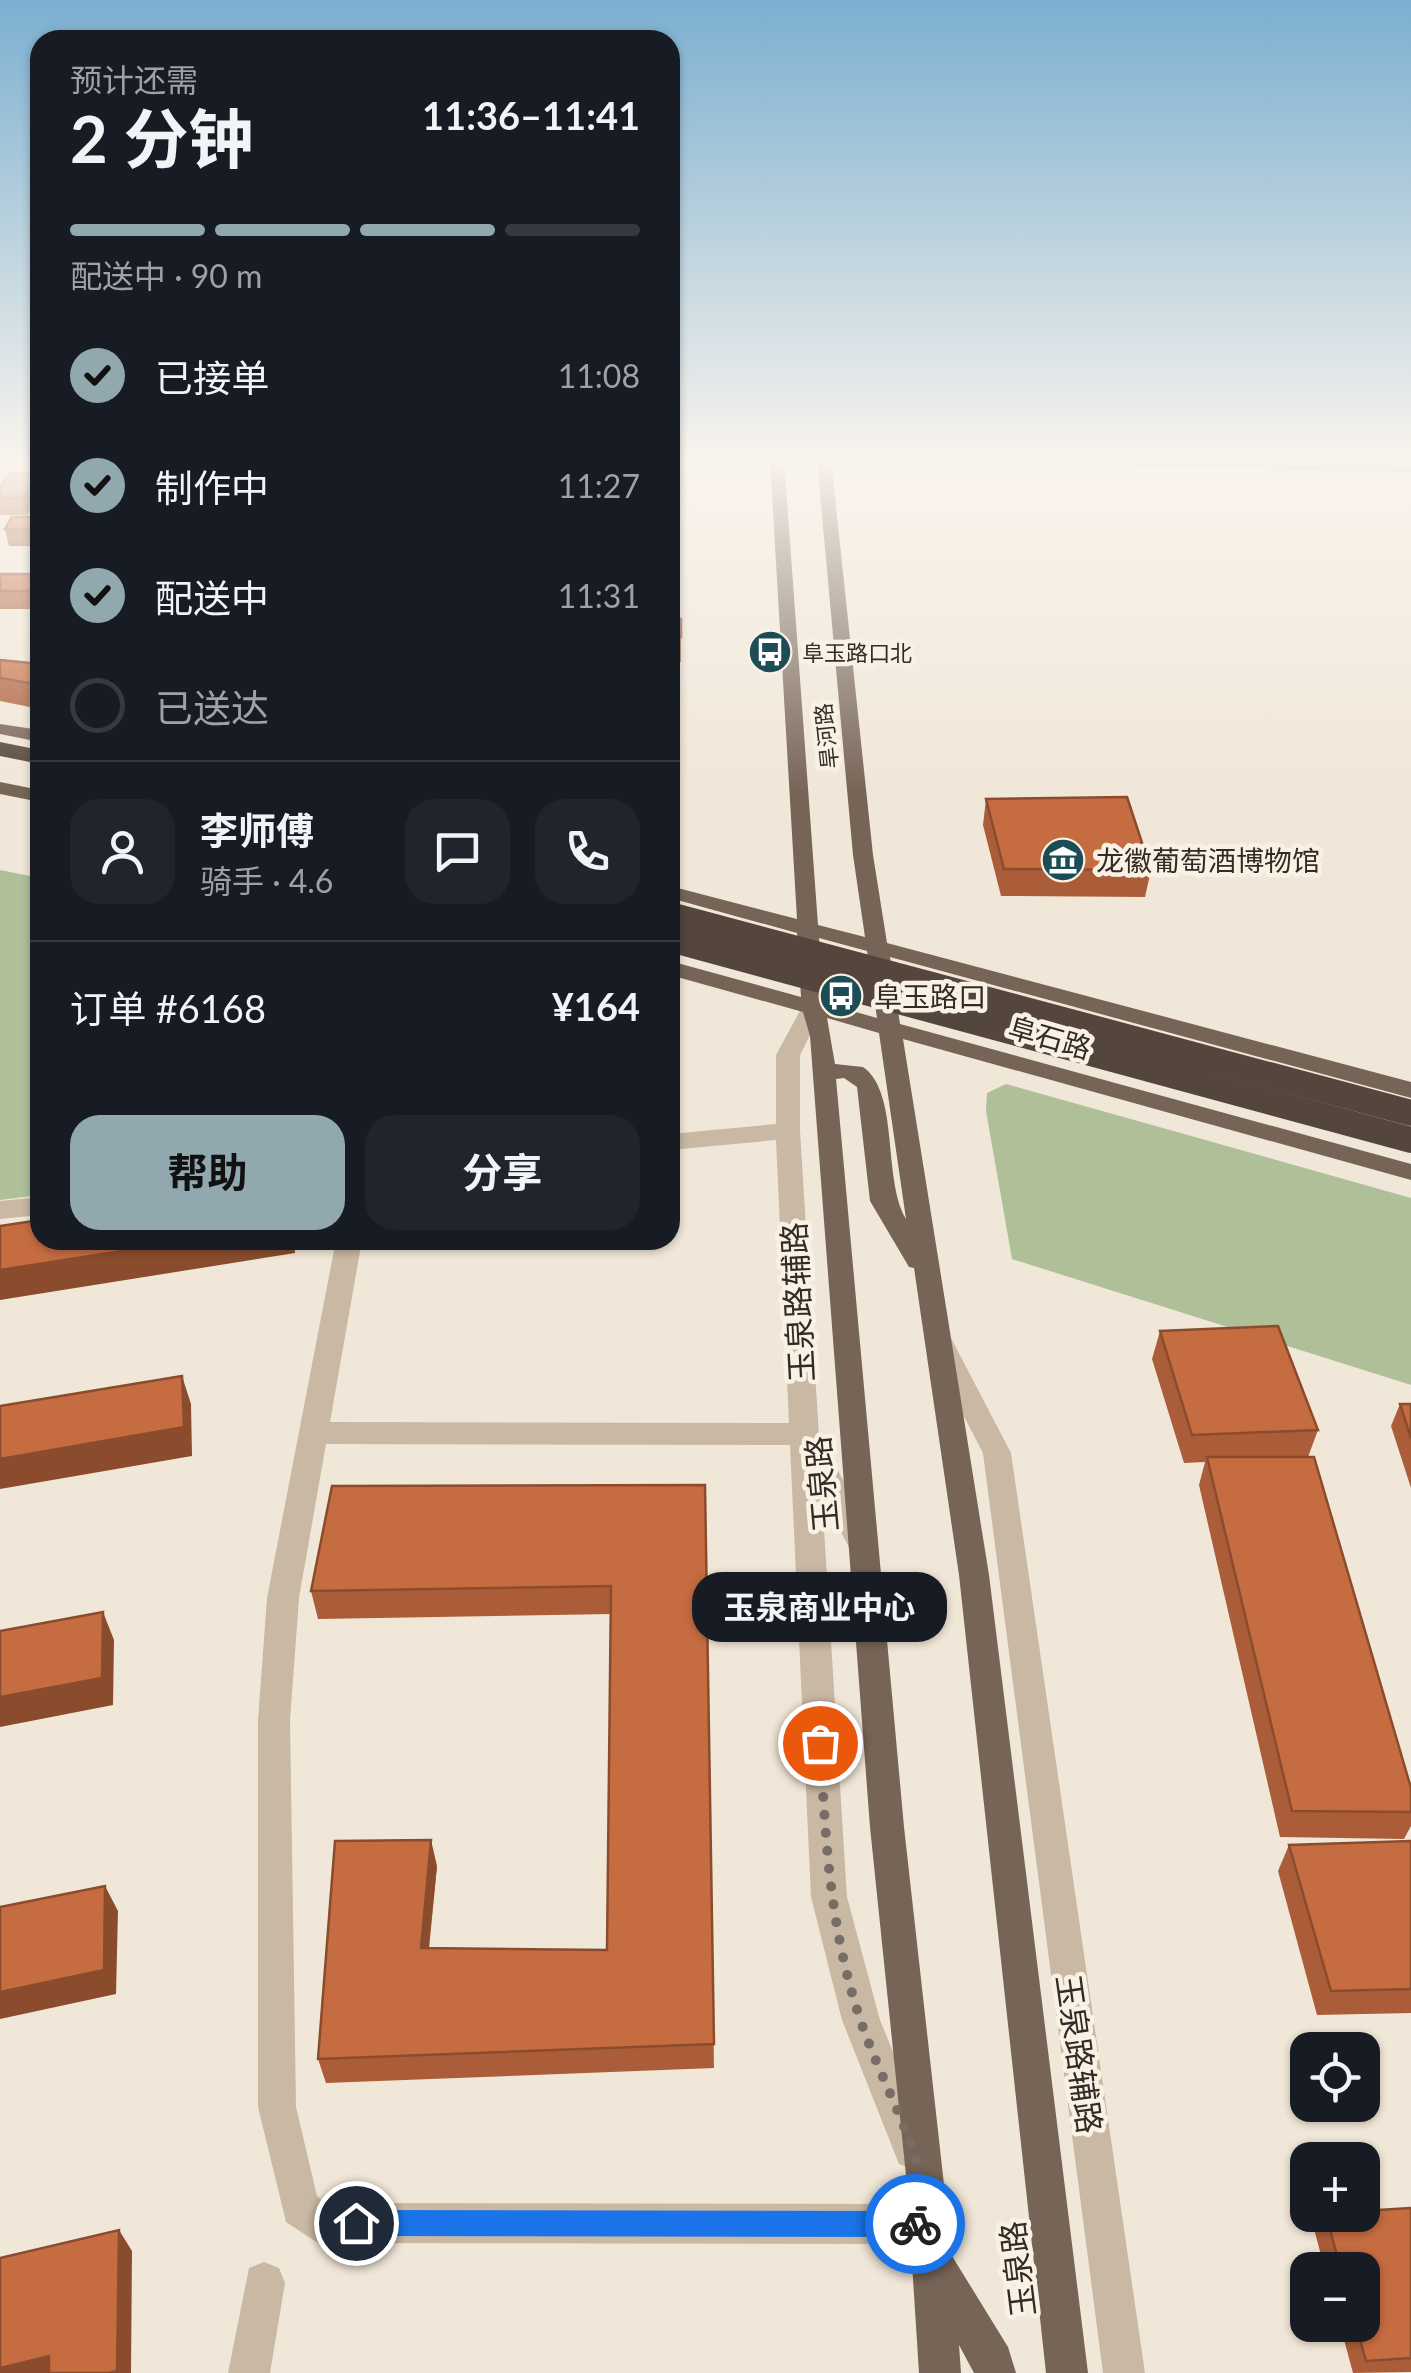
<!DOCTYPE html>
<html lang="zh">
<meta charset="utf-8">
<style>
:root{--surface:#171b24;--page:#20242c;--text:#f1f3f6;--muted:#9ea1a6;--line:#363941;--accent:#91a8ae}
body{margin:0;font-family:Lato,"Noto Sans SC",sans-serif;background:var(--page);color:var(--text);height:100vh;display:flex;flex-direction:column;font-size:38px;white-space:nowrap}
*{box-sizing:border-box;margin:0}
p{font-size:32px;color:var(--muted)}
.icon{flex:none;width:55px;height:55px;fill:none;stroke:currentColor;stroke-width:2;stroke-linecap:round;stroke-linejoin:round}
.map{position:relative;flex:1;overflow:hidden}
.panel{position:absolute;left:30px;top:30px;width:650px;height:1220px;display:flex;flex-direction:column;background:var(--surface);border-radius:30px;box-shadow:0 2px 8px #0004}
.panel>*{flex:none}
.tools{position:absolute;left:1290px;top:2032px;display:grid;gap:20px}
.tools a{display:grid;place-items:center;width:90px;height:90px;border-radius:20px;background:var(--surface);box-shadow:0 2px 8px #0004;font-size:50px}
.pin{position:absolute;display:grid;place-items:center;width:85px;height:85px;color:#fff;margin:-42px;border:5px solid #fff;border-radius:50%;box-shadow:0 2px 10px #0007}
.courier{position:absolute;display:grid;place-items:center;width:100px;height:100px;margin:-50px;border:8px solid #1a73e8;border-radius:50%;background:#fff;color:#222;box-shadow:0 2px 12px #0007}
.bubble{position:absolute;height:70px;border-radius:30px;background:var(--surface);box-shadow:0 2px 8px #0004;font-size:32px;font-weight:700;line-height:70px;text-align:center}
.headline em{font-style:normal;font-weight:700}
.headline div{display:flex;flex-direction:column-reverse}
.headline{display:flex;align-items:center;justify-content:space-between;height:170px;padding:0 40px}
h1{font-size:65px;font-weight:700;line-height:75px}
.bar{display:grid;grid-template-columns:repeat(4,1fr);gap:15px 10px;align-content:center;height:120px;padding:0 40px}
.bar i{height:12px;border-radius:8px;background:var(--line)}
.bar .selected{background:var(--accent)}
.bar p{grid-column:span 4}
.line{display:flex;align-items:center;gap:25px;padding:0 40px;border-top:2px solid var(--line)}
.line div{flex:1}
.round{display:grid;place-items:center;flex:none;width:105px;height:105px;border-radius:30px;background:var(--page)}
ol{padding:0 40px;list-style:none}
li{display:flex;align-items:center;gap:30px;height:110px}
li p{margin-inline-start:auto}
li .icon{padding:10px;border-radius:50%;background:var(--accent);color:#111;stroke-width:4}
li:last-child{color:var(--muted)}
li i{width:55px;height:55px;border:5px solid var(--line);border-radius:50%}
.primary-button{display:flex;gap:20px;margin-top:auto;padding:20px 40px}
.primary-button a{flex:1;height:115px;border-radius:30px;background:var(--accent);color:#111;font-size:40px;font-weight:700;line-height:115px;text-align:center}
.primary-button a+a{background:var(--page);color:var(--text)}
.map>svg:first-child{display:block}
.green{fill:#afbf98}
.lines{fill:none;stroke-linecap:round;stroke-linejoin:round}
.minor{fill:#c8b8a4;fill-rule:evenodd}
.major{fill:#766456;fill-rule:evenodd}
.highway{fill:#55463d;fill-rule:evenodd}
.highway-bridge{stroke:#55463d;stroke-width:26}
.wall{fill:#aa5d38}
.shaded-wall{fill:#8b4c2e}
.building{fill:#c66c41;stroke:#8b4c2e;stroke-width:2.5}
.route{fill:#1a73e8}
.done{stroke:#766d64;stroke-width:10;stroke-dasharray:0 18}
.labels{text-anchor:middle;dominant-baseline:central;stroke-width:9;stroke-linejoin:round;paint-order:stroke}
.far-poi-label{font-size:22px;fill:#342b26;stroke:#f9f1e4;text-anchor:start}
.far-street-label{font-size:22px;fill:#342b26;stroke:#f9f1e4}
.poi-label{font-size:28px;fill:#342b26;stroke:#f9f1e4;text-anchor:start}
.street-label{font-size:28px;fill:#342b26;stroke:#f9f1e4}
.near-street-label{font-size:32px;fill:#342b26;stroke:#f9f1e4}
</style>
<div class="map">
<svg width="1411" height="2373" viewBox="0 0 1411 2373">
<rect width="100%" height="100%" fill="#f1e7d8"/>
<g class="green">
<polygon points="0,870 40,878 40,1195 0,1200"/>
<polygon points="1006,1084 1411,1198 1411,1385 1012,1259 986,1111 987,1093"/>
</g>
<g class="lines">
<g class="minor">
<polygon points="813,1000 824,1007 800,1055 800,1131 819,1436 876,1540 872,1549 861,1552 850,1549 822,1497 847,1897 880,2020 933,2150 927,2164 913,2170 899,2164 842,2020 811,1897 790,1445 326,1444 299,1598 290,1720 296,2107 317,2196 325,2203 930,2204 944,2210 950,2224 944,2238 930,2244 318,2243 286,2222 258,2107 258,1720 267,1598 336,1240 362,1240 330,1422 789,1423 776,1140 670,1150 670,1134 776,1124 776,1055 802,1007"/>
<polygon points="40,1197 40,1215 0,1219 0,1201"/>
<polygon points="941,1335 951,1338 1011,1453 1145,2373 1103,2373 983,1453 927,1345 931,1338"/>
<polygon points="264,2262 279,2268 285,2283 270,2373 228,2373 249,2268"/>
</g>
<g class="major">
<path d="M770 460H784L818 925 865 937 853 855 817 460H831L873 855 887 943 1411 1082V1098L890 957 900 1024 1411 1164V1180L903 1039 989 1575 1088 2373H1046L959 1575 914 1268 909 1267 870 1201 857 1087 844 1078 836 1079 904 1827 952 2256 1008 2347 1016 2373H974L959 2345 961 2373H919L907 2185 870 1827 810 1036 803 1012 670 975V961L801 997 797 933 670 898V886L797 919ZM819 938 867 951 877 1018 824 1003ZM827 1018 879 1033 906 1219C882 1178 900 1093 863 1067L835 1064Z"/>
<polygon points="984,460 1411,464 1411,472 991,464"/>
<polygon points="0,724 40,730 40,742 0,734"/>
<polygon points="0,782 40,790 40,802 0,794"/>
</g>
<polygon class="highway" points="0,742 40,750 40,764 0,756"/>
<g class="highway-bridge">
<polyline points="670,915 1411,1113"/>
<polyline points="670,939 1411,1140"/>
</g>
</g>
<g class="wall">
<polygon points="37,473 27,515 0,515 0,487"/>
<polygon points="40,517 40,546 9,546 5,529"/>
<rect x="0" y="574" width="40" height="35"/>
<rect x="670" y="619" width="11" height="43"/>
<polygon points="0,660 40,664 40,709 0,701"/>
<polygon points="986,799 1151,870 1145,897 1001,896 983,825"/>
<polygon points="1160,1331 1318,1430 1308,1457 1411,1788 1411,1826 1404,1839 1280,1837 1199,1485 1205,1462 1184,1463 1152,1359"/>
<polygon points="1400,1404 1411,1404 1411,1488 1391,1426"/>
<polygon points="705,1485 714,2068 326,2083 318,2059 437,1866 429,1949 607,1950 611,1614 318,1619 311,1591"/>
<polygon points="1411,1841 1411,2013 1317,2015 1278,1871 1289,1845"/>
<polygon points="1411,2208 1411,2372 1353,2373 1340,2325 1362,2325 1362,2270 1325,2270 1314,2229 1323,2215 1362,2215"/>
</g>
<g class="shaded-wall">
<polygon points="40,476 40,495 27,515 22,498 36,477"/>
<polygon points="192,1240 294,1240 295,1253 0,1300 0,1270"/>
<polygon points="182,1376 191,1404 192,1456 0,1489 0,1459"/>
<polygon points="103,1612 114,1640 113,1705 0,1727 0,1697"/>
<polygon points="431,1840 437,1866 426,1973 421,1948"/>
<polygon points="105,1886 118,1911 116,1994 0,2019 0,1992"/>
<polygon points="119,2230 132,2251 131,2373 109,2373"/>
<polygon points="49,2356 63,2373 0,2373 0,2368"/>
</g>
<g class="building">
<polygon points="40,468 40,476 36,477 22,498 0,498 0,487 10,473 37,473"/>
<polygon points="12,517 40,517 40,529 5,529"/>
<rect x="0" y="574" width="40" height="17"/>
<rect x="670" y="619" width="11" height="18"/>
<polygon points="0,660 40,664 40,685 0,678"/>
<polygon points="1127,797 1151,870 1004,869 986,799"/>
<polygon points="40,1220 40,1240 192,1240 0,1270 0,1226"/>
<polygon points="1278,1326 1318,1430 1192,1435 1160,1331"/>
<polygon points="182,1376 184,1427 0,1459 0,1406"/>
<polygon points="1400,1404 1411,1404 1411,1438"/>
<polygon points="1207,1457 1314,1457 1411,1788 1411,1812 1292,1811"/>
<polygon points="705,1485 714,2044 318,2059 335,1841 431,1840 421,1948 607,1950 611,1586 311,1591 332,1486"/>
<polygon points="103,1612 102,1678 0,1697 0,1631"/>
<polygon points="1411,1841 1411,1989 1331,1991 1289,1845"/>
<polygon points="105,1886 104,1970 0,1992 0,1907"/>
<polygon points="1411,2208 1411,2358 1366,2361 1356,2325 1362,2325 1362,2270 1341,2270 1326,2215 1362,2215 1362,2211"/>
<polygon points="119,2230 117,2371 109,2373 49,2373 49,2356 0,2368 0,2258"/>
</g>
<linearGradient id="sky" x2="0" y2="1"><stop stop-color="#7bafd0"/><stop offset="0.58" stop-color="#f9f4ed"/><stop offset="1" stop-color="#f9f4ed" stop-opacity="0"/></linearGradient>
<rect width="1411" height="793" fill="url(#sky)"/>
<polygon class="route" points="356,2210 915,2211 925,2214 928,2224 925,2233 915,2237 356,2236 347,2233 343,2223 347,2214"/>
<g class="lines">
<path class="done" d="M820 1743C826 1841 829 1927 861 2022 884 2089 924 2152 930 2224H915"/>
</g>
<defs>
<g id="bus-disc" transform="scale(2.25)"><circle r="9.5" fill="#1c4c55" stroke="#f9f1e4"/><path d="M-5-6H5V4H4V6H2V4H-2V6H-4V4H-5ZM-3.5-4V0h7V-4ZM-3.5 1.2v1.5H-2V1.2ZM2 1.2v1.5H3.5V1.2Z" fill="#fff"/></g>
<g id="museum-disc" transform="scale(2.25)"><circle r="9.5" fill="#1c4c55" stroke="#f9f1e4"/><path d="M0-6L6-3V-2H-6V-3ZM-5-1h2V3h-2ZM-1-1h2V3h-2ZM3-1h2V3H3ZM-6 4H6V6H-6Z" fill="#fff"/></g>
</defs>
<g fill-rule="evenodd">
<use href="#bus-disc" x="770" y="652"/>
<use href="#museum-disc" x="1063" y="860"/>
<use href="#bus-disc" x="841" y="996"/>
</g>
<g class="labels">
<g class="far-poi-label">
<text x="802" y="652">阜玉路口北</text>
</g>
<g class="far-street-label">
<text transform="translate(826 736) rotate(-96)">旱河路</text>
</g>
<g class="poi-label">
<text x="1096" y="860">龙徽葡萄酒博物馆</text>
<text x="874" y="996">阜玉路口</text>
</g>
<g class="street-label">
<text transform="translate(1050 1037) rotate(16)">阜石路</text>
</g>
<g class="near-street-label">
<text transform="translate(797 1302) rotate(-93)">玉泉路辅路</text>
<text transform="translate(821 1484) rotate(-95)">玉泉路</text>
<text transform="translate(1080 2054) rotate(82)">玉泉路辅路</text>
<text transform="translate(1017 2269) rotate(-97)">玉泉路</text>
</g>
</g>
</svg>
<div class="tools">
<a><svg class="icon" aria-label="locate" viewBox="0 0 24 24"><circle cx="12" cy="12" r="6"/><path d="M12 2v4M12 18v4M2 12h4M18 12h4"/></svg></a>
<a>+</a>
<a>−</a>
</div>
<div class="pin" style="left:820px;top:1743px;background:#ea580c"><svg class="icon" aria-label="bag" viewBox="0 0 24 24"><path d="M5 8h14l-1 12H6zM9 8a3 3 0 0 1 6 0"/></svg></div>
<div class="pin" style="left:356px;top:2223px;background:#1f2937"><svg class="icon" aria-label="home" viewBox="0 0 24 24"><path d="M3 11l9-7 9 7M6 9v11h12V9"/></svg></div>
<div class="courier" style="left:915px;top:2224px"><svg class="icon" aria-label="bike" viewBox="0 0 24 24"><circle cx="6" cy="16" r="4"/><circle cx="18" cy="16" r="4"/><path d="M6 16l4-8h5l3 8M10 8l3 8H6M13 5h3"/></svg></div>
<div class="bubble" style="left:692px;top:1572px;width:255px">玉泉商业中心</div>
<section class="panel">
<div class="headline"><div><h1>2 分钟</h1><p>预计还需</p></div><em>11:36–11:41</em></div>
<div class="bar"><i class="selected"></i><i class="selected"></i><i class="selected"></i><i></i><p>配送中 · 90 m</p></div>
<ol>
<li><svg class="icon" aria-label="check" viewBox="0 0 24 24"><path d="M5 12l5 5 9-10"/></svg>已接单<p>11:08</p></li>
<li><svg class="icon" aria-label="check" viewBox="0 0 24 24"><path d="M5 12l5 5 9-10"/></svg>制作中<p>11:27</p></li>
<li><svg class="icon" aria-label="check" viewBox="0 0 24 24"><path d="M5 12l5 5 9-10"/></svg>配送中<p>11:31</p></li>
<li><i></i>已送达</li>
</ol>
<div class="line" style="height:180px"><a class="round"><svg class="icon" aria-label="person" viewBox="0 0 24 24"><circle cx="12" cy="8" r="4"/><path d="M4 21q1-7 8-7t8 7"/></svg></a><div><b>李师傅</b><p>骑手 · 4.6</p></div><a class="round"><svg class="icon" aria-label="chat" viewBox="0 0 24 24"><path d="M4 5h16v11H9l-5 4z"/></svg></a><a class="round"><svg class="icon" aria-label="phone" viewBox="0 0 24 24"><path d="M5 4h4l2 5-3 2q2 4 5 5l2-3 5 2v4C11 20 4 13 5 4z"/></svg></a></div>
<div class="line" style="height:130px"><div>订单 #6168</div><b>¥164</b></div>
<div class="primary-button"><a>帮助</a><a>分享</a></div>
</section>
</div>
